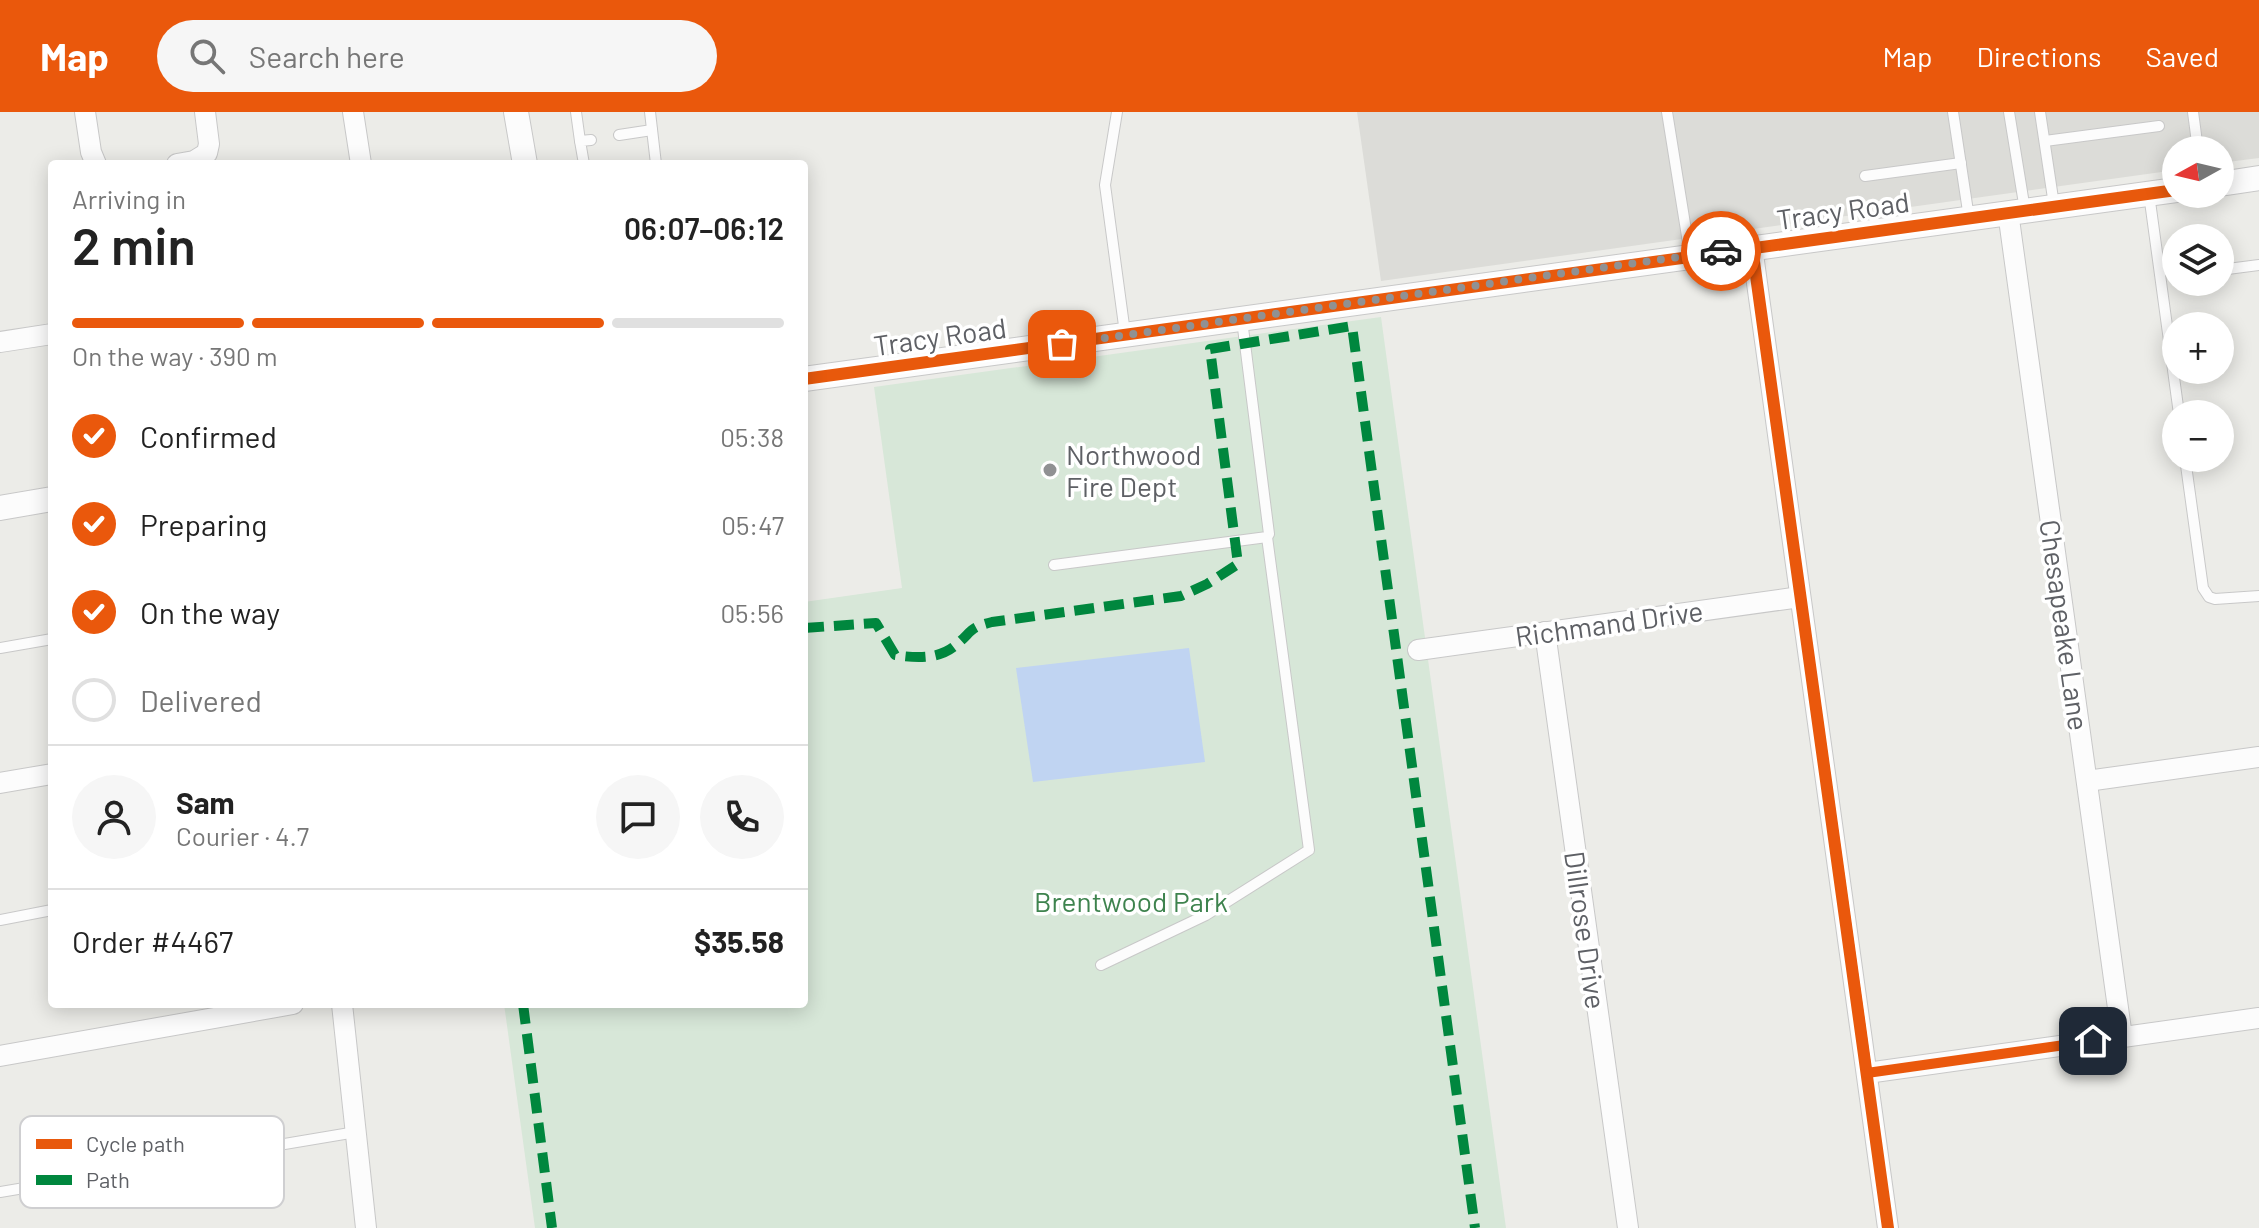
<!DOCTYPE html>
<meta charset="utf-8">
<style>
:root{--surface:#fff;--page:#f6f6f6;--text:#222;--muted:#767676;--line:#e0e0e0;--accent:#ea580c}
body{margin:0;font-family:Barlow,sans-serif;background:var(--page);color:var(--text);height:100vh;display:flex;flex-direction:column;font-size:30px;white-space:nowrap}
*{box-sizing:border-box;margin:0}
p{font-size:26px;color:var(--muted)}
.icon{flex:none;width:44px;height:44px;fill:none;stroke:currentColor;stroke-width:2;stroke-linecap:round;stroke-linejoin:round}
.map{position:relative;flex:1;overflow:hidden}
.drawer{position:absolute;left:48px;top:48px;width:760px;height:848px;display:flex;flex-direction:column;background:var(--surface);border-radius:8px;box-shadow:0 4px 20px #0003}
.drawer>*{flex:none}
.needle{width:52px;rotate:262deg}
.fabs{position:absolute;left:2162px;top:24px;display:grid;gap:16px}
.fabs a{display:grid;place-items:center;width:72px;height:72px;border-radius:50%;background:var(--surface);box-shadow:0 4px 20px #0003;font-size:40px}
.pin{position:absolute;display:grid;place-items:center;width:68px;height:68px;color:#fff;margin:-34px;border-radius:16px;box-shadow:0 4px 12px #0006}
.courier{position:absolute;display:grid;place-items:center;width:80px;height:80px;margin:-40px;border:6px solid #ea580c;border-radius:50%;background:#fff;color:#222;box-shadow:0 2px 10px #0007}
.overview em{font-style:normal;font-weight:600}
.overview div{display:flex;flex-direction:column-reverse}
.overview{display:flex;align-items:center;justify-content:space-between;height:136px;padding:0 24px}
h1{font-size:52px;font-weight:600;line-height:60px}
.bar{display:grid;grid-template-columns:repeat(4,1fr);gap:12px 8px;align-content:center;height:96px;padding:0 24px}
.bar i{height:10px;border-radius:6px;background:var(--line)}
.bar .selected{background:var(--accent)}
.bar p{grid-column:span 4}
.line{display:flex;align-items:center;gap:20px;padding:0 24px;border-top:2px solid var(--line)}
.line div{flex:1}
.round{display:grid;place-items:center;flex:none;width:84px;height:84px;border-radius:42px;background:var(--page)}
ol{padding:0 24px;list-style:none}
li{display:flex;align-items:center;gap:24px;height:88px}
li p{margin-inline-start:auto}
li .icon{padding:8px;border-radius:50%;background:var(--accent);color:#fff;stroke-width:4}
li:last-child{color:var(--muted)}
li i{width:44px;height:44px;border:4px solid var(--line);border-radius:50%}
header{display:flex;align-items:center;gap:48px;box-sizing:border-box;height:112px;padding:0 40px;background:var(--accent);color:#fff}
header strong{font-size:38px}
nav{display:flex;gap:44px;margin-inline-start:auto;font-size:28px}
.search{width:560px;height:72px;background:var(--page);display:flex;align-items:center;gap:20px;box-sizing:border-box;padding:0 28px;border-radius:44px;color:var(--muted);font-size:30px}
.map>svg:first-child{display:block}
.industrial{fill:#dcdcd8}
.green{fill:#d7e7d8}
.water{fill:#c0d4f2}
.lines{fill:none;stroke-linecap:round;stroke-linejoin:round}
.service-casing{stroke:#c8c8c8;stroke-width:12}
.minor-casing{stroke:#c8c8c8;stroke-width:22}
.tertiary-casing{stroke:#c8c8c8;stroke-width:26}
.service{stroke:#fcfcfc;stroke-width:10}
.minor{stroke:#fcfcfc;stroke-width:20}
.tertiary{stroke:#fcfcfc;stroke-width:24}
.quiet{stroke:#00873e;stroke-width:10;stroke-dasharray:20 10;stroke-linecap:butt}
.cycleway-casing{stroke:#fff;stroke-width:17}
.cycleway{stroke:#e8590c;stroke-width:12}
.done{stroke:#909193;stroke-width:8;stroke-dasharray:0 14.4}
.route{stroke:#ea580c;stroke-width:10}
.poi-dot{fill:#909193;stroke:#fff;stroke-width:3}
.labels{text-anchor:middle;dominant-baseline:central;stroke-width:7;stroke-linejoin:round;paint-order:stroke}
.street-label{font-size:28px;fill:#5e6065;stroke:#fff}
.poi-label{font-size:28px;fill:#5e6065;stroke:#fff;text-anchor:start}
.park-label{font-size:28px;fill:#3e834e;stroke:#fff}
.key{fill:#fff;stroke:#cfcfd1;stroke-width:2}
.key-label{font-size:22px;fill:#5e6065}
</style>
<header>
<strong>Map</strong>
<div class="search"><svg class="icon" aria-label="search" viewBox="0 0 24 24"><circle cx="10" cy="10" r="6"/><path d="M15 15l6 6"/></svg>Search here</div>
<nav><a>Map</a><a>Directions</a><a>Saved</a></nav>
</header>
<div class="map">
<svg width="2259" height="1116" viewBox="0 0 2259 1116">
<rect width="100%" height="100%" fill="#ecece8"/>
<polygon class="industrial" points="1357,0 2259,0 2259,46 2220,51 2220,38 2176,38 2176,58 1381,169"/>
<polygon class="green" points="1381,205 1506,1116 535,1116 504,892 804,892 804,490 902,476 874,275"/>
<polygon class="water" points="1189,536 1205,650 1033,670 1016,556"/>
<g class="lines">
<g class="service-casing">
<g id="service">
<polyline points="576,0 580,29"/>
<polyline points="650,0 656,52"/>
<polyline points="1117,0 1105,73 1125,221"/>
<polyline points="1667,0 1690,143"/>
<polyline points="1953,0 1969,106"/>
<polyline points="2009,0 2025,98"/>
<polyline points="2040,0 2054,93"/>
<polyline points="2193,0 2198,38"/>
<polyline points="619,23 652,18"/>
<polyline points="2045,29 2159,14"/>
<polyline points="584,52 580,29 591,28"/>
<polyline points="1865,64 1961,51"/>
<polyline points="2149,82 2179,302"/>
<polyline points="2220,158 2259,153"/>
<polyline points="2185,346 2203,476 2209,485 2215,487 2259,484"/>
<polyline points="1054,453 1267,425 1269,422 1242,208"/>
<polyline points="0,536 52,527"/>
<polyline points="0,808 52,798"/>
<polyline points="1101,853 1206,803 1309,738 1267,425"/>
<polyline points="0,1080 356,1020"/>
</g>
</g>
<g class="minor-casing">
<g id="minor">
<polyline points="85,0 91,40 96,52"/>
<polyline points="353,0 361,52"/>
<polyline points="177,52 194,49 207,41 209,32 205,0"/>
<polyline points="2008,100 2122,925"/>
<polyline points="1752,135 1888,1116"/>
<polyline points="0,230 52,222"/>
<polyline points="1545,520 1628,1116"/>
<polyline points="1418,538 1800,485"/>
<polyline points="2087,669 2259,645"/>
<polyline points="0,671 52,662"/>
<polyline points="342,892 366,1116"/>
<polyline points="0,944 293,892"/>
<polyline points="1867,961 2259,906"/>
</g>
</g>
<g class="tertiary-casing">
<g id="tertiary">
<polyline points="516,0 525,52"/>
<polyline points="2220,72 2259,66"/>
<polyline points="804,267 2176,78"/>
<polyline points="0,396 52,387"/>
</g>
</g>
<use href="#service" class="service"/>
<use href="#minor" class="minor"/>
<use href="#tertiary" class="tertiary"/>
<g class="quiet">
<path d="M804 516 876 511 895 543C915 546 939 548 956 533 973 519 968 516 992 510L1181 484 1207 472 1238 452 1210 237 1352 214 1475 1116"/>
<polyline points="523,892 552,1116"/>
</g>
<g class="cycleway-casing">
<g id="cycleway">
<polyline points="1752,135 1888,1116"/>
<polyline points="804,267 2176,78"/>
</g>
</g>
<use href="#cycleway" class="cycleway"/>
</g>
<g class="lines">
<polyline class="done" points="1062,232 1721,139"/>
<polyline class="route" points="1721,139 1752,135 1867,961 2093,929"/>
</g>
<circle class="poi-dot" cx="1050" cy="358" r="8"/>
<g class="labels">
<g class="street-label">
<text transform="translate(1843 98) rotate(-8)">Tracy Road</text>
<text transform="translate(940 224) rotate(-8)">Tracy Road</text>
<text transform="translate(1609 511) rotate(-8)">Richmand Drive</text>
<text transform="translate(2065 513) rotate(82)">Chesapeake Lane</text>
<text transform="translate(1586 818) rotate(82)">Dillrose Drive</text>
</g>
<g class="poi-label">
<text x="1066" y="342">Northwood<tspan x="1066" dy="32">Fire Dept</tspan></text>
</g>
<g class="park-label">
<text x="1131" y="789">Brentwood Park</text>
</g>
</g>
<rect x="20" y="1004" width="264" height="92" rx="12" class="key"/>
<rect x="36" y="1027" width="36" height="10" fill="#e8590c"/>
<rect x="36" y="1063" width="36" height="10" fill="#00873e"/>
<g class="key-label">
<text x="86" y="1040">Cycle path</text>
<text x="86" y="1076">Path</text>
</g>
</svg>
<div class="fabs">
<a><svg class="needle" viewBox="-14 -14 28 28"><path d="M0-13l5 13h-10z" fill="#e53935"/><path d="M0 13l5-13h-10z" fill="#767676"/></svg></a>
<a><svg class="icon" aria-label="layers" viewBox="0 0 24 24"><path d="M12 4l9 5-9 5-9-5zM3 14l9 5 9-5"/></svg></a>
<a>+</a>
<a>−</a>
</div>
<div class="pin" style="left:1062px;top:232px;background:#ea580c"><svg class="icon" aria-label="bag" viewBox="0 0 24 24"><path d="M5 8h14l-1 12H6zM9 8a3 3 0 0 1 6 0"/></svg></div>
<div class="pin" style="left:2093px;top:929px;background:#1f2937"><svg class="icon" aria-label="home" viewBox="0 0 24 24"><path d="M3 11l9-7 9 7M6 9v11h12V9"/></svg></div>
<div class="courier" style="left:1721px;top:139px"><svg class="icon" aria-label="car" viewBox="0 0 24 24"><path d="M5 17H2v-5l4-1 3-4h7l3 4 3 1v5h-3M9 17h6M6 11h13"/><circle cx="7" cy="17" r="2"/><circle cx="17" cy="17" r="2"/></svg></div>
<section class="drawer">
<div class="overview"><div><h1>2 min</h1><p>Arriving in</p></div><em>06:07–06:12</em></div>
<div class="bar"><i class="selected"></i><i class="selected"></i><i class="selected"></i><i></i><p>On the way · 390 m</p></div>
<ol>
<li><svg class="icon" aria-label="check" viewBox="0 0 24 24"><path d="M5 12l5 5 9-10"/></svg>Confirmed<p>05:38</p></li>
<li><svg class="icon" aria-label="check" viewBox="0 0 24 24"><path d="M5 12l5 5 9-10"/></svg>Preparing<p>05:47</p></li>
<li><svg class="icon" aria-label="check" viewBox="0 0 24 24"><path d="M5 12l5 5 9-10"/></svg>On the way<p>05:56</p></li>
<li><i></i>Delivered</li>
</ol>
<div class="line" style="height:144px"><a class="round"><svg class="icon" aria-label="person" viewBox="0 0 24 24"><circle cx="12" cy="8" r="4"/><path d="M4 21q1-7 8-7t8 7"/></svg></a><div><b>Sam</b><p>Courier · 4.7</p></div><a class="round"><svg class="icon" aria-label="chat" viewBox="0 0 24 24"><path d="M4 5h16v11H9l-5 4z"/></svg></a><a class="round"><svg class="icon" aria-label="phone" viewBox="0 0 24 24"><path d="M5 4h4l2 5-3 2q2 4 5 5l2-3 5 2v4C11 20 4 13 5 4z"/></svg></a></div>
<div class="line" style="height:104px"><div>Order #4467</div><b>$35.58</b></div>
</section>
</div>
